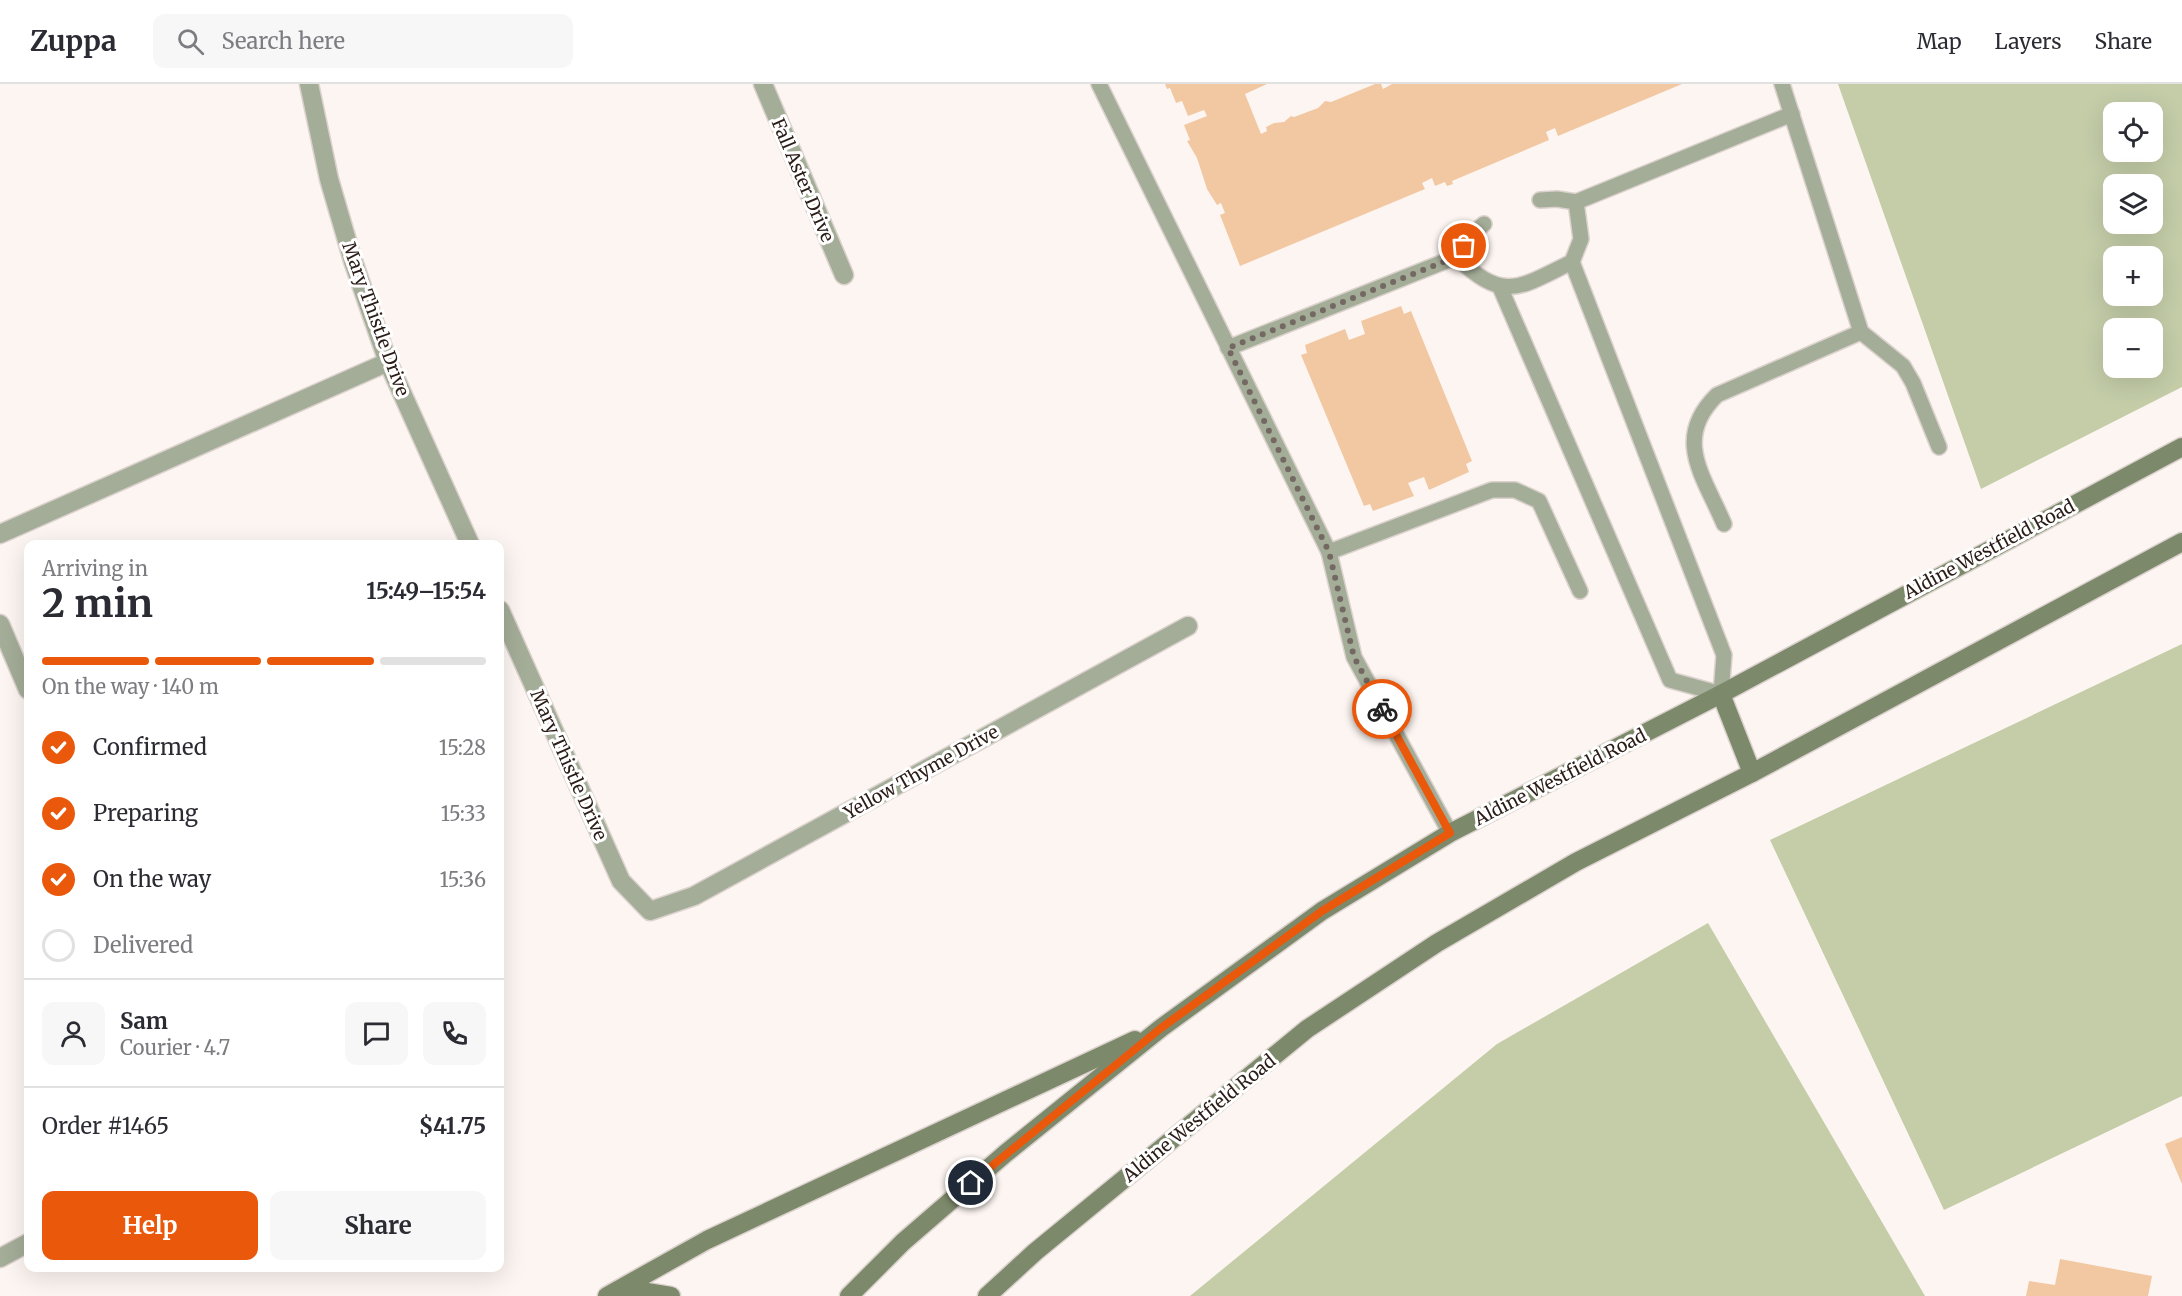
<!DOCTYPE html>
<meta charset="utf-8">
<style>
:root{--surface:#fff;--page:#f7f7f7;--text:#2b2b33;--muted:#7c7c81;--line:#e1e1e2;--accent:#ea580c}
body{margin:0;font-family:Merriweather,serif;background:var(--page);color:var(--text);height:100vh;display:flex;flex-direction:column;font-size:22px;white-space:nowrap}
*{box-sizing:border-box;margin:0}
p{font-size:20px;color:var(--muted)}
.icon{flex:none;width:33px;height:33px;fill:none;stroke:currentColor;stroke-width:2;stroke-linecap:round;stroke-linejoin:round}
.map{position:relative;flex:1;overflow:hidden}
.details{position:absolute;left:24px;top:456px;width:480px;height:732px;display:flex;flex-direction:column;background:var(--surface);border-radius:12px;box-shadow:0 6px 24px #0002}
.details>*{flex:none}
.tools{position:absolute;left:2103px;top:18px;display:grid;gap:12px}
.tools a{display:grid;place-items:center;width:60px;height:60px;border-radius:12px;background:var(--surface);box-shadow:0 6px 24px #0002;font-size:30px}
.pin{position:absolute;display:grid;place-items:center;width:51px;height:51px;color:#fff;margin:-26px;border:3px solid #fff;border-radius:50%;box-shadow:0 2px 6px #0007}
.courier{position:absolute;display:grid;place-items:center;width:60px;height:60px;margin:-30px;border:4px solid #ea580c;border-radius:50%;background:#fff;color:#222;box-shadow:0 2px 8px #0007}
.head em{font-style:normal;font-weight:700}
.head div{display:flex;flex-direction:column-reverse}
.head{display:flex;align-items:center;justify-content:space-between;height:102px;padding:0 18px}
h1{font-size:39px;font-weight:700;line-height:45px}
.bar{display:grid;grid-template-columns:repeat(4,1fr);gap:9px 6px;align-content:center;height:72px;padding:0 18px}
.bar i{height:8px;border-radius:4px;background:var(--line)}
.bar .active{background:var(--accent)}
.bar p{grid-column:span 4}
.line{display:flex;align-items:center;gap:15px;padding:0 18px;border-top:2px solid var(--line)}
.line div{flex:1}
.round{display:grid;place-items:center;flex:none;width:63px;height:63px;border-radius:12px;background:var(--page)}
ol{padding:0 18px;list-style:none}
li{display:flex;align-items:center;gap:18px;height:66px}
li p{margin-inline-start:auto}
li .icon{padding:6px;border-radius:50%;background:var(--accent);color:#fff;stroke-width:4}
li:last-child{color:var(--muted)}
li i{width:33px;height:33px;border:3px solid var(--line);border-radius:50%}
.primary-button{display:flex;gap:12px;margin-top:auto;padding:12px 18px}
.primary-button a{flex:1;height:69px;border-radius:12px;background:var(--accent);color:#fff;font-size:24px;font-weight:700;line-height:69px;text-align:center}
.primary-button a+a{background:var(--page);color:var(--text)}
header{display:flex;align-items:center;gap:36px;box-sizing:border-box;height:84px;padding:0 30px;background:var(--surface);border-bottom:2px solid var(--line)}
header strong{font-size:28px}
nav{display:flex;gap:33px;margin-inline-start:auto;font-size:21px}
.search{width:420px;height:54px;background:var(--page);display:flex;align-items:center;gap:15px;box-sizing:border-box;padding:0 21px;border-radius:12px;color:var(--muted);font-size:22px}
.map>svg:first-child{display:block}
.green{fill:#c4cda8;fill-rule:evenodd}
.building{fill:#f2c8a3}
.lines{fill:none;stroke-linecap:round;stroke-linejoin:round}
.lane-casing{stroke:#dbd2ce;stroke-width:18}
.street-casing{stroke:#dbd2ce;stroke-width:21}
.secondary-casing{stroke:#dbd2ce;stroke-width:21}
.lane{stroke:#a4ad98;stroke-width:15}
.street{stroke:#a4ad98;stroke-width:18}
.secondary{stroke:#7d896b;stroke-width:18}
.done{stroke:#746863;stroke-width:6;stroke-dasharray:0 10.8}
.route{stroke:#ea580c;stroke-width:8}
.labels{text-anchor:middle;dominant-baseline:central;stroke-width:6;stroke-linejoin:round;paint-order:stroke}
.street-label{font-size:18px;fill:#2a1c17;stroke:#fff}
</style>
<header>
<strong>Zuppa</strong>
<div class="search"><svg class="icon" aria-label="search" viewBox="0 0 24 24"><circle cx="10" cy="10" r="6"/><path d="M15 15l6 6"/></svg>Search here</div>
<nav><a>Map</a><a>Layers</a><a>Share</a></nav>
</header>
<div class="map">
<svg width="2182" height="1212" viewBox="0 0 2182 1212">
<rect width="100%" height="100%" fill="#fdf5f1"/>
<g class="green">
<path d="M1838 0H2182V303L1981 405ZM2114 28H2152V68H2114ZM2114 100H2152V140H2114ZM2114 172H2152V212H2114ZM2114 244H2152V284H2114Z"/>
<polygon points="2182,560 2182,1012 1944,1126 1770,756"/>
<polygon points="1708,839 1925,1212 1190,1212 1497,960"/>
</g>
<g class="building">
<polygon points="1165,0 1267,0 1245,10 1261,50 1267,47 1266,43 1274,39 1284,38 1291,32 1294,33 1318,24 1325,17 1331,18 1375,0 1381,0 1383,5 1392,0 1682,0 1558,52 1555,44 1546,48 1549,56 1452,97 1453,100 1447,102 1445,98 1435,102 1432,94 1422,99 1425,105 1240,182 1220,131 1225,129 1221,119 1217,121 1207,105 1197,74 1187,57 1190,56 1184,41 1207,32 1204,26 1188,32 1182,17 1176,19 1170,4 1167,5"/>
<polygon points="1401,222 1404,230 1411,227 1472,377 1466,380 1469,388 1429,406 1424,393 1408,399 1414,412 1373,427 1370,420 1364,422 1301,271 1307,269 1305,261 1345,245 1349,256 1365,250 1361,237"/>
<polygon points="2182,1053 2182,1100 2165,1060"/>
<polygon points="2060,1175 2152,1192 2148,1212 2026,1212 2029,1197 2055,1201"/>
</g>
<g class="lines">
<g class="lane-casing">
<g id="lane">
<polyline points="1099,0 1329,468 1354,573 1450,749"/>
<polyline points="1782,0 1861,248 1903,282 1913,299 1939,363"/>
<polyline points="1576,118 1792,30"/>
<path d="M1484 140 1472 150 1456 173C1505 219 1518 204 1572 178L1581 155 1576 118 1557 115 1540 116"/>
<polyline points="1500,203 1670,596 1721,610 1724,571 1572,178"/>
<polyline points="1228,264 1456,173"/>
<path d="M1724 440C1704 392 1672 355 1717 311L1861 248"/>
<polyline points="1329,468 1492,406 1515,406 1539,417 1580,507"/>
</g>
</g>
<g class="street-casing">
<g id="street">
<polyline points="309,0 329,95 353,177 388,278 470,460"/>
<polyline points="763,0 844,191"/>
<polyline points="0,450 388,278"/>
<polyline points="500,526 621,797 650,827 694,812 1188,542"/>
<polyline points="0,540 28,606"/>
<polyline points="0,1174 28,1159"/>
</g>
</g>
<g class="secondary-casing">
<g id="secondary">
<polyline points="1721,610 1752,689"/>
<polyline points="623,1204 671,1212"/>
<polyline points="607,1212 707,1156 1135,956"/>
<polyline points="849,1212 903,1158 1006,1069 1161,944 1322,827 1450,749 1721,610 2182,363"/>
<polyline points="987,1212 1035,1168 1307,945 1437,859 1576,778 1752,689 2182,458"/>
</g>
</g>
<use href="#lane" class="lane"/>
<use href="#street" class="street"/>
<use href="#secondary" class="secondary"/>
</g>
<g class="lines">
<polyline class="done" points="1382,625 1354,573 1329,468 1228,264 1456,173 1464,162"/>
<polyline class="route" points="971,1099 1161,944 1215,905 1322,827 1450,749 1382,625"/>
</g>
<g class="labels">
<g class="street-label">
<text transform="translate(803 96) rotate(67)">Fall Aster Drive</text>
<text transform="translate(376 235) rotate(70)">Mary Thistle Drive</text>
<text transform="translate(1989 465) rotate(-28)">Aldine Westfield Road</text>
<text transform="translate(569 681) rotate(66)">Mary Thistle Drive</text>
<text transform="translate(921 688) rotate(-29)">Yellow Thyme Drive</text>
<text transform="translate(1560 693) rotate(-27)">Aldine Westfield Road</text>
<text transform="translate(1199 1034) rotate(-39)">Aldine Westfield Road</text>
</g>
</g>
</svg>
<div class="tools">
<a><svg class="icon" aria-label="locate" viewBox="0 0 24 24"><circle cx="12" cy="12" r="6"/><path d="M12 2v4M12 18v4M2 12h4M18 12h4"/></svg></a>
<a><svg class="icon" aria-label="layers" viewBox="0 0 24 24"><path d="M12 4l9 5-9 5-9-5zM3 14l9 5 9-5"/></svg></a>
<a>+</a>
<a>−</a>
</div>
<div class="pin" style="left:1464px;top:162px;background:#ea580c"><svg class="icon" aria-label="bag" viewBox="0 0 24 24"><path d="M5 8h14l-1 12H6zM9 8a3 3 0 0 1 6 0"/></svg></div>
<div class="pin" style="left:971px;top:1099px;background:#1f2937"><svg class="icon" aria-label="home" viewBox="0 0 24 24"><path d="M3 11l9-7 9 7M6 9v11h12V9"/></svg></div>
<div class="courier" style="left:1382px;top:625px"><svg class="icon" aria-label="bike" viewBox="0 0 24 24"><circle cx="6" cy="16" r="4"/><circle cx="18" cy="16" r="4"/><path d="M6 16l4-8h5l3 8M10 8l3 8H6M13 5h3"/></svg></div>
<section class="details">
<div class="head"><div><h1>2 min</h1><p>Arriving in</p></div><em>15:49–15:54</em></div>
<div class="bar"><i class="active"></i><i class="active"></i><i class="active"></i><i></i><p>On the way · 140 m</p></div>
<ol>
<li><svg class="icon" aria-label="check" viewBox="0 0 24 24"><path d="M5 12l5 5 9-10"/></svg>Confirmed<p>15:28</p></li>
<li><svg class="icon" aria-label="check" viewBox="0 0 24 24"><path d="M5 12l5 5 9-10"/></svg>Preparing<p>15:33</p></li>
<li><svg class="icon" aria-label="check" viewBox="0 0 24 24"><path d="M5 12l5 5 9-10"/></svg>On the way<p>15:36</p></li>
<li><i></i>Delivered</li>
</ol>
<div class="line" style="height:108px"><a class="round"><svg class="icon" aria-label="person" viewBox="0 0 24 24"><circle cx="12" cy="8" r="4"/><path d="M4 21q1-7 8-7t8 7"/></svg></a><div><b>Sam</b><p>Courier · 4.7</p></div><a class="round"><svg class="icon" aria-label="chat" viewBox="0 0 24 24"><path d="M4 5h16v11H9l-5 4z"/></svg></a><a class="round"><svg class="icon" aria-label="phone" viewBox="0 0 24 24"><path d="M5 4h4l2 5-3 2q2 4 5 5l2-3 5 2v4C11 20 4 13 5 4z"/></svg></a></div>
<div class="line" style="height:78px"><div>Order #1465</div><b>$41.75</b></div>
<div class="primary-button"><a>Help</a><a>Share</a></div>
</section>
</div>
